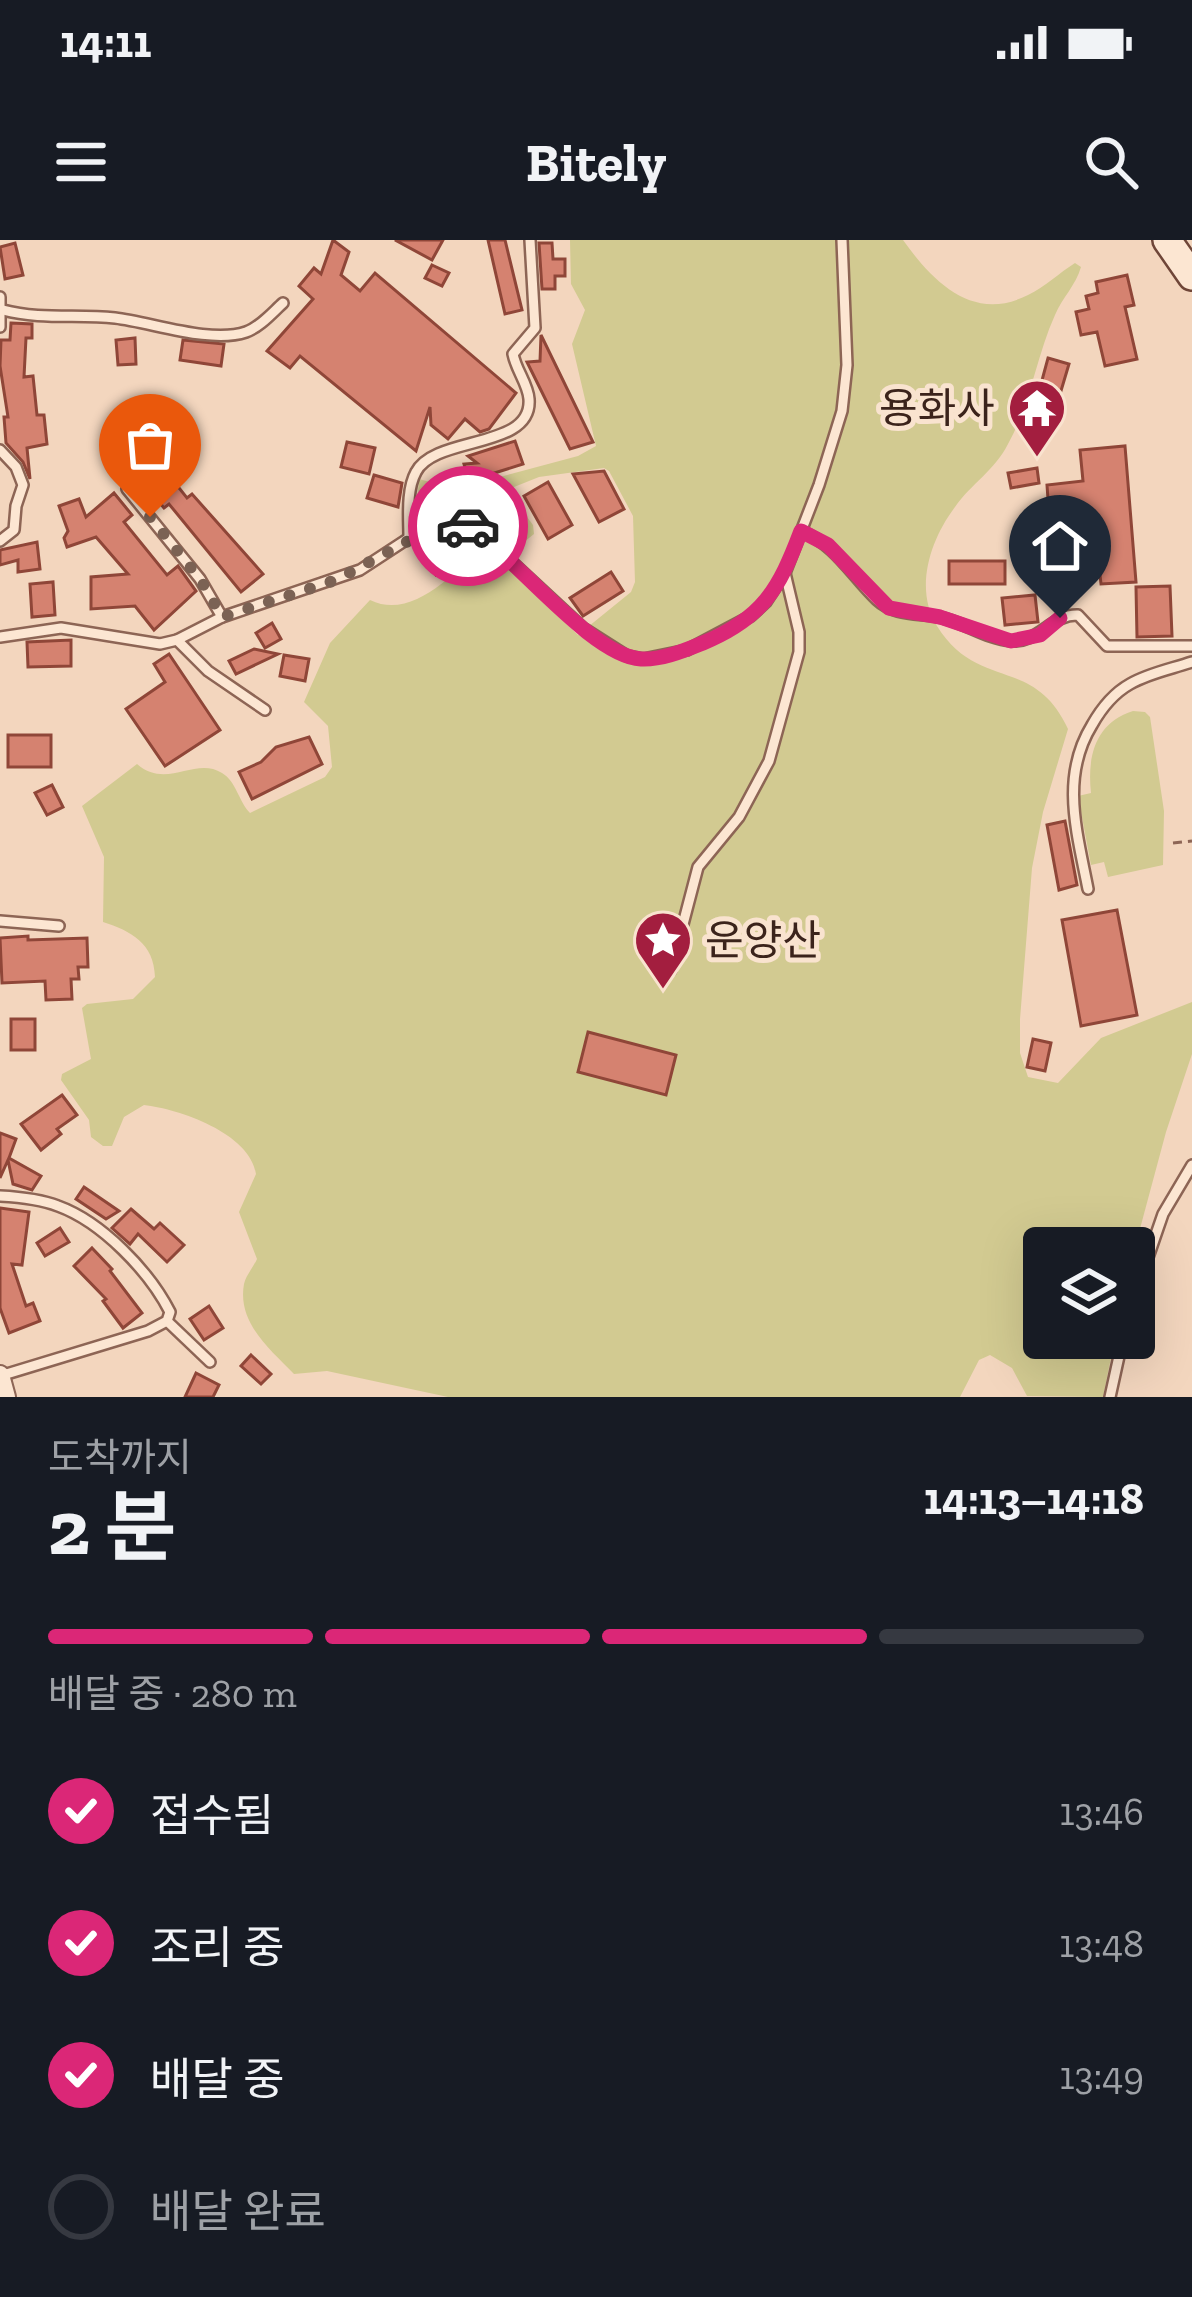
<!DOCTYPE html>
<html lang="ko">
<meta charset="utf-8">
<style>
:root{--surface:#171b24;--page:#242831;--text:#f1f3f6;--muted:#9ea1a6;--line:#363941;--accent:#db2777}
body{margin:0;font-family:"Zilla Slab","Noto Sans KR",serif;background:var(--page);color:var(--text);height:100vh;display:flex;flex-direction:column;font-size:45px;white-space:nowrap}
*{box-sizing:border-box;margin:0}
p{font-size:39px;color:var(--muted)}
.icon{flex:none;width:66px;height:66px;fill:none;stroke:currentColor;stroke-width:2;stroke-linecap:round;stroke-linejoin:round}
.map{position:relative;height:1157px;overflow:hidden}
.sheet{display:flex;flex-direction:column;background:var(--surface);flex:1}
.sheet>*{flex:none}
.buttons{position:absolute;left:1023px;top:987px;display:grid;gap:24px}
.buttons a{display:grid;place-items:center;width:132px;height:132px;border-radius:12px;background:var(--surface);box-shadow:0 12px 48px #0002;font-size:60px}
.pin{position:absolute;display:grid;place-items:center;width:102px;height:102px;color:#fff;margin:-123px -51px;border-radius:50% 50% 50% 0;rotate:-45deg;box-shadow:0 0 12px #0007}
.pin .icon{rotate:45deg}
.courier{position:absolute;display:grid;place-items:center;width:120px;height:120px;margin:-60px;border:9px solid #db2777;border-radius:50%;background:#fff;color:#222;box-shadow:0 3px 15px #0007}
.head em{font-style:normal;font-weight:700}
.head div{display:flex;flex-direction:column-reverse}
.head{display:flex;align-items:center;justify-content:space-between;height:204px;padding:0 48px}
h1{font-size:78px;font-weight:700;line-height:90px}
.bar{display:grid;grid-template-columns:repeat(4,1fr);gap:18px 12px;align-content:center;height:144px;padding:0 48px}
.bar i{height:15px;border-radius:9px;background:var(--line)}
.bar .current{background:var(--accent)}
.bar p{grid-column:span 4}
ol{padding:0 48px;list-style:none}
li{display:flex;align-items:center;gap:36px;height:132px}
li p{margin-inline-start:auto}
li .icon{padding:12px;border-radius:50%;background:var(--accent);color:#fff;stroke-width:4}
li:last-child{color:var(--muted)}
li i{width:66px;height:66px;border:6px solid var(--line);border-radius:50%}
.status{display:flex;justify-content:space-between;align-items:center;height:84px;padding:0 60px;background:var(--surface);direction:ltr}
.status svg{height:33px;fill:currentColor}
header{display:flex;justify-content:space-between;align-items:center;height:156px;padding:0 48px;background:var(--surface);font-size:54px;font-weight:700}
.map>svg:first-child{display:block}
.green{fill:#d2ca91}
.building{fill:#d58270;stroke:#8f4638;stroke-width:3}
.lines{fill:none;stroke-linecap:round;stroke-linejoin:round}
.lane-casing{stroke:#8d6555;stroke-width:14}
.street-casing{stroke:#8d6555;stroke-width:22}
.secondary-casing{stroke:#6f4638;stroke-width:32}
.path{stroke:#8d6555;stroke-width:3;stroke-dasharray:9 6;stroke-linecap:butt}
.lane{stroke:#fce6d2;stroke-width:9}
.street{stroke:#fce6d2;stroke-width:18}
.secondary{stroke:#fce6d2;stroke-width:27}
.done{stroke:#7b6254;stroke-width:12;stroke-dasharray:0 21.6}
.route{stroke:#db2777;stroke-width:15}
.labels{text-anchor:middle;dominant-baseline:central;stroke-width:10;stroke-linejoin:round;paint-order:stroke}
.poi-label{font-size:42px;fill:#3b231b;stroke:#f9e3cf;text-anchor:end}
</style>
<div class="status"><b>14:11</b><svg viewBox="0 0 49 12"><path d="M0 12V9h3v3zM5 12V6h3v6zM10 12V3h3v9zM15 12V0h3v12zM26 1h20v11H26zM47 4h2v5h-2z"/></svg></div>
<header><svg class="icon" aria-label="menu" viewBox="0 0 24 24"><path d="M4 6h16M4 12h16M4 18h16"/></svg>Bitely<svg class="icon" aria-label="search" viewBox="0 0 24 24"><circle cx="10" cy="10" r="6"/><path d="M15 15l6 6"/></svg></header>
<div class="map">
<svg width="1192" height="1157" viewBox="0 0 1192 1157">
<rect width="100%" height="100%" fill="#f3d6be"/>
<g class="green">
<path d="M570 0H903C933 42 973 83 1028 55 1045 47 1059 33 1075 23L1081 27C1076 45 1062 58 1055 75 1036 117 1031 163 1008 204 995 230 971 244 955 267 930 300 914 349 937 386 978 452 1034 415 1068 489L1043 572 1032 628 1020 779V813L1028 837 1058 843 1101 798 1192 762V814L1166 892 1134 1011 1044 1008V1098H1115L1103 1157 1027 1156 1012 1128 990 1115 979 1120 960 1157H448L327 1131 294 1134C270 1109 237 1083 244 1044 246 1035 253 1028 257 1019L239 972 256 934C250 893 179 869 144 865L124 877 112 906H103L91 897 89 880 61 840 62 834 91 819 82 768 87 764 133 759 155 737C154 703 131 691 103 682L104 617 82 566 137 524C167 550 195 516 222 533 236 541 239 562 250 573L325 537 332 527 328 486 304 462 330 403 370 360C413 381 453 332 486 307L578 395 631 352 635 342 633 276 609 231 604 228 539 237 514 247 512 257 533 285 534 294 509 314C470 278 465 272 415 291L419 239 448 247 466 246 578 216 596 206 572 104 585 70 571 44Z"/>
<path d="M1133 471 1145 472 1150 477 1164 571 1163 625 1108 637 1104 622 1091 625 1078 556 1091 553C1087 517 1095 483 1133 471Z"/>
</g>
<g class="building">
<polygon points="333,0 349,12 341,35 360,51 375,33 516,153 489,189 480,192 465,179 448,199 431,185 430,167 416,211 300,116 290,128 267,111 313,59 299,46 314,28 321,34"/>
<polygon points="395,0 443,0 432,20"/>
<polygon points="488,0 505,0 522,70 505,74"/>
<polygon points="15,3 23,35 5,39 0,7"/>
<polygon points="539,3 552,3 553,19 565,19 565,36 555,36 555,49 542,49"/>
<polygon points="432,25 449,33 442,46 425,38"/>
<polygon points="1127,35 1134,65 1125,67 1137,119 1105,126 1097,92 1081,95 1076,72 1089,69 1086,56 1098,53 1096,42"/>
<polygon points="11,83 32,84 32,98 26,98 24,137 33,136 37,175 44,175 47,204 27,208 30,239 23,222 6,203 4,177 8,177 0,126 1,100 10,100"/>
<polygon points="541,95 593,202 570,209 527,122 540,121"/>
<polygon points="135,98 136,124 118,125 116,100"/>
<polygon points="183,100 224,104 221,126 180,120"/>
<polygon points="1048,118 1069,124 1058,161 1038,155"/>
<polygon points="136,199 161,231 164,229 187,258 192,254 263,334 241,352 169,264 164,268 141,240 137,243 115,215"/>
<polygon points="515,201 523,224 469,241 464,224 477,223 468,216"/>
<polygon points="347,202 375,208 369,234 341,227"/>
<polygon points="1125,206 1136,342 1101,344 1099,326 1094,326 1090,282 1050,287 1047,245 1083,241 1080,210"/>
<polygon points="1037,228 1039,243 1011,248 1008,233"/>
<polygon points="604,231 624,269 599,282 573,234"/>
<polygon points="374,235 402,243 398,267 367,258"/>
<polygon points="548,242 572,285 548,299 524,256"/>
<polygon points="114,253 132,275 124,282 167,335 178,326 196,351 154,390 135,366 91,369 91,337 128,334 96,297 67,307 64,298 68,291 59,266 79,259 86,277"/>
<polygon points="456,296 468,314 436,335 424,317"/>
<polygon points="37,302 40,329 18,332 18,320 0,325 0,310"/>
<rect x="949" y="321" width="56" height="23"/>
<polygon points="611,332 623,351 583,376 570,358"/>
<polygon points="53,342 55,375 32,377 30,344"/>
<polygon points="1170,346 1172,396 1137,397 1136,347"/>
<polygon points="1035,355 1038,382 1005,385 1002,358"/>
<polygon points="272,383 281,399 265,408 256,393"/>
<polygon points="71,400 71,426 28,427 27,402"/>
<polygon points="254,409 278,414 236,434 229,421"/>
<polygon points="169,414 220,490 165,526 126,469 165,442 154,424"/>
<polygon points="284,415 309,419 305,441 280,436"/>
<rect x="8" y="495" width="43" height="32"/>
<polygon points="309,497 322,524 252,559 239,532 261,522 276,507"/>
<polygon points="52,545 63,567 47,575 35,553"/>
<polygon points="1065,581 1077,645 1059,650 1047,585"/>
<polygon points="1117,670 1137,775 1081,786 1062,680"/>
<polygon points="28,696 28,700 87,698 88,727 78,727 79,739 71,739 72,759 46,760 45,741 2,743 0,698"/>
<rect x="11" y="779" width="24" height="31"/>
<polygon points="588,792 676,815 666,855 578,832"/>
<polygon points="1033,799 1051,803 1045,831 1027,827"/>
<polygon points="62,855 77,875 57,889 61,894 41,910 21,884"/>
<polygon points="0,893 16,899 9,918 41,936 32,950 13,944 8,920 0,938"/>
<polygon points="84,947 119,971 106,979 76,959"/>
<polygon points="0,968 29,972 22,1025 12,1024 26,1066 33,1063 40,1081 9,1093 0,1068"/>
<polygon points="131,969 154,989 160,983 184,1005 167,1022 138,994 130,1004 112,988"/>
<polygon points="60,988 69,1002 45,1016 37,1003"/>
<polygon points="92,1008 112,1029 110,1031 142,1073 123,1088 103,1061 106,1059 74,1026"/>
<polygon points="209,1066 223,1088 204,1100 190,1079"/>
<polygon points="251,1115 271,1134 261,1144 241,1126"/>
<polygon points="196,1133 219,1145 213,1157 185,1157"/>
</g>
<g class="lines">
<g class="lane-casing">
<g id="lane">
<polyline points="0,57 0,87"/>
<path d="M3 70C41 80 77 74 115 78 151 82 210 104 246 92 260 87 272 73 283 63"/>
<polyline points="0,210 16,227 23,245 16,266 14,290 0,301"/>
<polyline points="127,249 200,339 222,377"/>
<path d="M801 291C836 305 851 335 877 360 894 376 918 373 939 377 964 382 986 399 1011 401 1040 403 1051 374 1078 375L1107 406H1192"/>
<path d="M409 298C409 278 406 250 416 232 435 195 533 210 529 159 528 144 516 130 513 114L535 88 530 0"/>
<polyline points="0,397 61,388 160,404 177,400 222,377 360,330 409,298 451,281 466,284 483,295 583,388 627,416 643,419 687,410 751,376 766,362 785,333 819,245 842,171 847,125 842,0"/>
<polyline points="177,400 208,431 265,470"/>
<path d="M1088 649C1077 592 1060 537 1092 485 1101 469 1114 453 1130 444 1149 433 1171 429 1192 422"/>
<polyline points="0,681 59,686"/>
<polyline points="671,730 698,627 739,577 769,521 799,412 799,392 785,333"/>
<path d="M0 956C19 957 40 959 58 966 102 982 149 1031 170 1072L167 1081 148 1091 0 1136"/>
<polyline points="1134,1058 1163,974 1192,925"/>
<polyline points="167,1081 210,1122"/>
<polyline points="1110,1157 1123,1098"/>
</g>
</g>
<g class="street-casing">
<polyline id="street" points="0,1135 6,1157"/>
</g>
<g class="secondary-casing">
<polyline id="secondary" points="1167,0 1192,36"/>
</g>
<polyline class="path" points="1173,603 1192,601"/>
<use href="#lane" class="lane"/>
<use href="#street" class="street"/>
<use href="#secondary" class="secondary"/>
</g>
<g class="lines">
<polyline class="done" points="150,277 200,339 222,377 336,340 434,287 451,281 468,286"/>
<path class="route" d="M468 286C514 315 591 416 641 419 662 420 683 411 703 403 763 378 779 349 801 291L828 305 889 368 940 377 1011 401 1040 395 1060 378"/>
</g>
<defs>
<g id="temple-pin" transform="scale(3)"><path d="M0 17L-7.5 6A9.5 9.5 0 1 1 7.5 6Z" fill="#a31e3f" stroke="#f9e3cf"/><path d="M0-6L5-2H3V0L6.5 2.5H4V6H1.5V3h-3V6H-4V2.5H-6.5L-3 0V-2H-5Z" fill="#fff"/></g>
<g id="sight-pin" transform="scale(3)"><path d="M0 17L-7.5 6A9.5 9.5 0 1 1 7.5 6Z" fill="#a31e3f" stroke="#f9e3cf"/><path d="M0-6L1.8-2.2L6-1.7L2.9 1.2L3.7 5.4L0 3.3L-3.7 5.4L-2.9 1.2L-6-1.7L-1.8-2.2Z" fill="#fff"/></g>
</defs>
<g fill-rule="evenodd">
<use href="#temple-pin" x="1037" y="168"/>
<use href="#sight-pin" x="663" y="700"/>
</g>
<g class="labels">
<g class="poi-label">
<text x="995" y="168">용화사</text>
<text x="705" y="700" text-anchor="start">운양산</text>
</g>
</g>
</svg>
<div class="buttons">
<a><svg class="icon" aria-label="layers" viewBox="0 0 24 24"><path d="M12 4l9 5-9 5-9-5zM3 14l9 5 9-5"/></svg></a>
</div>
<div class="pin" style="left:150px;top:277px;background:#ea580c"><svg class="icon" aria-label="bag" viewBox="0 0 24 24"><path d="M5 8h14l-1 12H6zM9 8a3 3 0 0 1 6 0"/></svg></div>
<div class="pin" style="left:1060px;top:378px;background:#1f2937"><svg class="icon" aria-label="home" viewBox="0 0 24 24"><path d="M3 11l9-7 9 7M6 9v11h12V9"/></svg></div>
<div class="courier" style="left:468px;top:286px"><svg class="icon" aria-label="car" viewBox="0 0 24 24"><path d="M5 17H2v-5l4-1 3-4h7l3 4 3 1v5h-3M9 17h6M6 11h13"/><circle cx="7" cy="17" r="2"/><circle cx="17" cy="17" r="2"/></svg></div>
</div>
<section class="sheet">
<div class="head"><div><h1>2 분</h1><p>도착까지</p></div><em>14:13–14:18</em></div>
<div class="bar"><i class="current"></i><i class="current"></i><i class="current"></i><i></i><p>배달 중 · 280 m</p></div>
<ol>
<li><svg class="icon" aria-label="check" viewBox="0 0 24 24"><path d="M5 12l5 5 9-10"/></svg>접수됨<p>13:46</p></li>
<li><svg class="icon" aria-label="check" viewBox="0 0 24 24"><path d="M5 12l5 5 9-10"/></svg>조리 중<p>13:48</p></li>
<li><svg class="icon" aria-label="check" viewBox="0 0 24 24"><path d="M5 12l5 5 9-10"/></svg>배달 중<p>13:49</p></li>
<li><i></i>배달 완료</li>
</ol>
</section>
